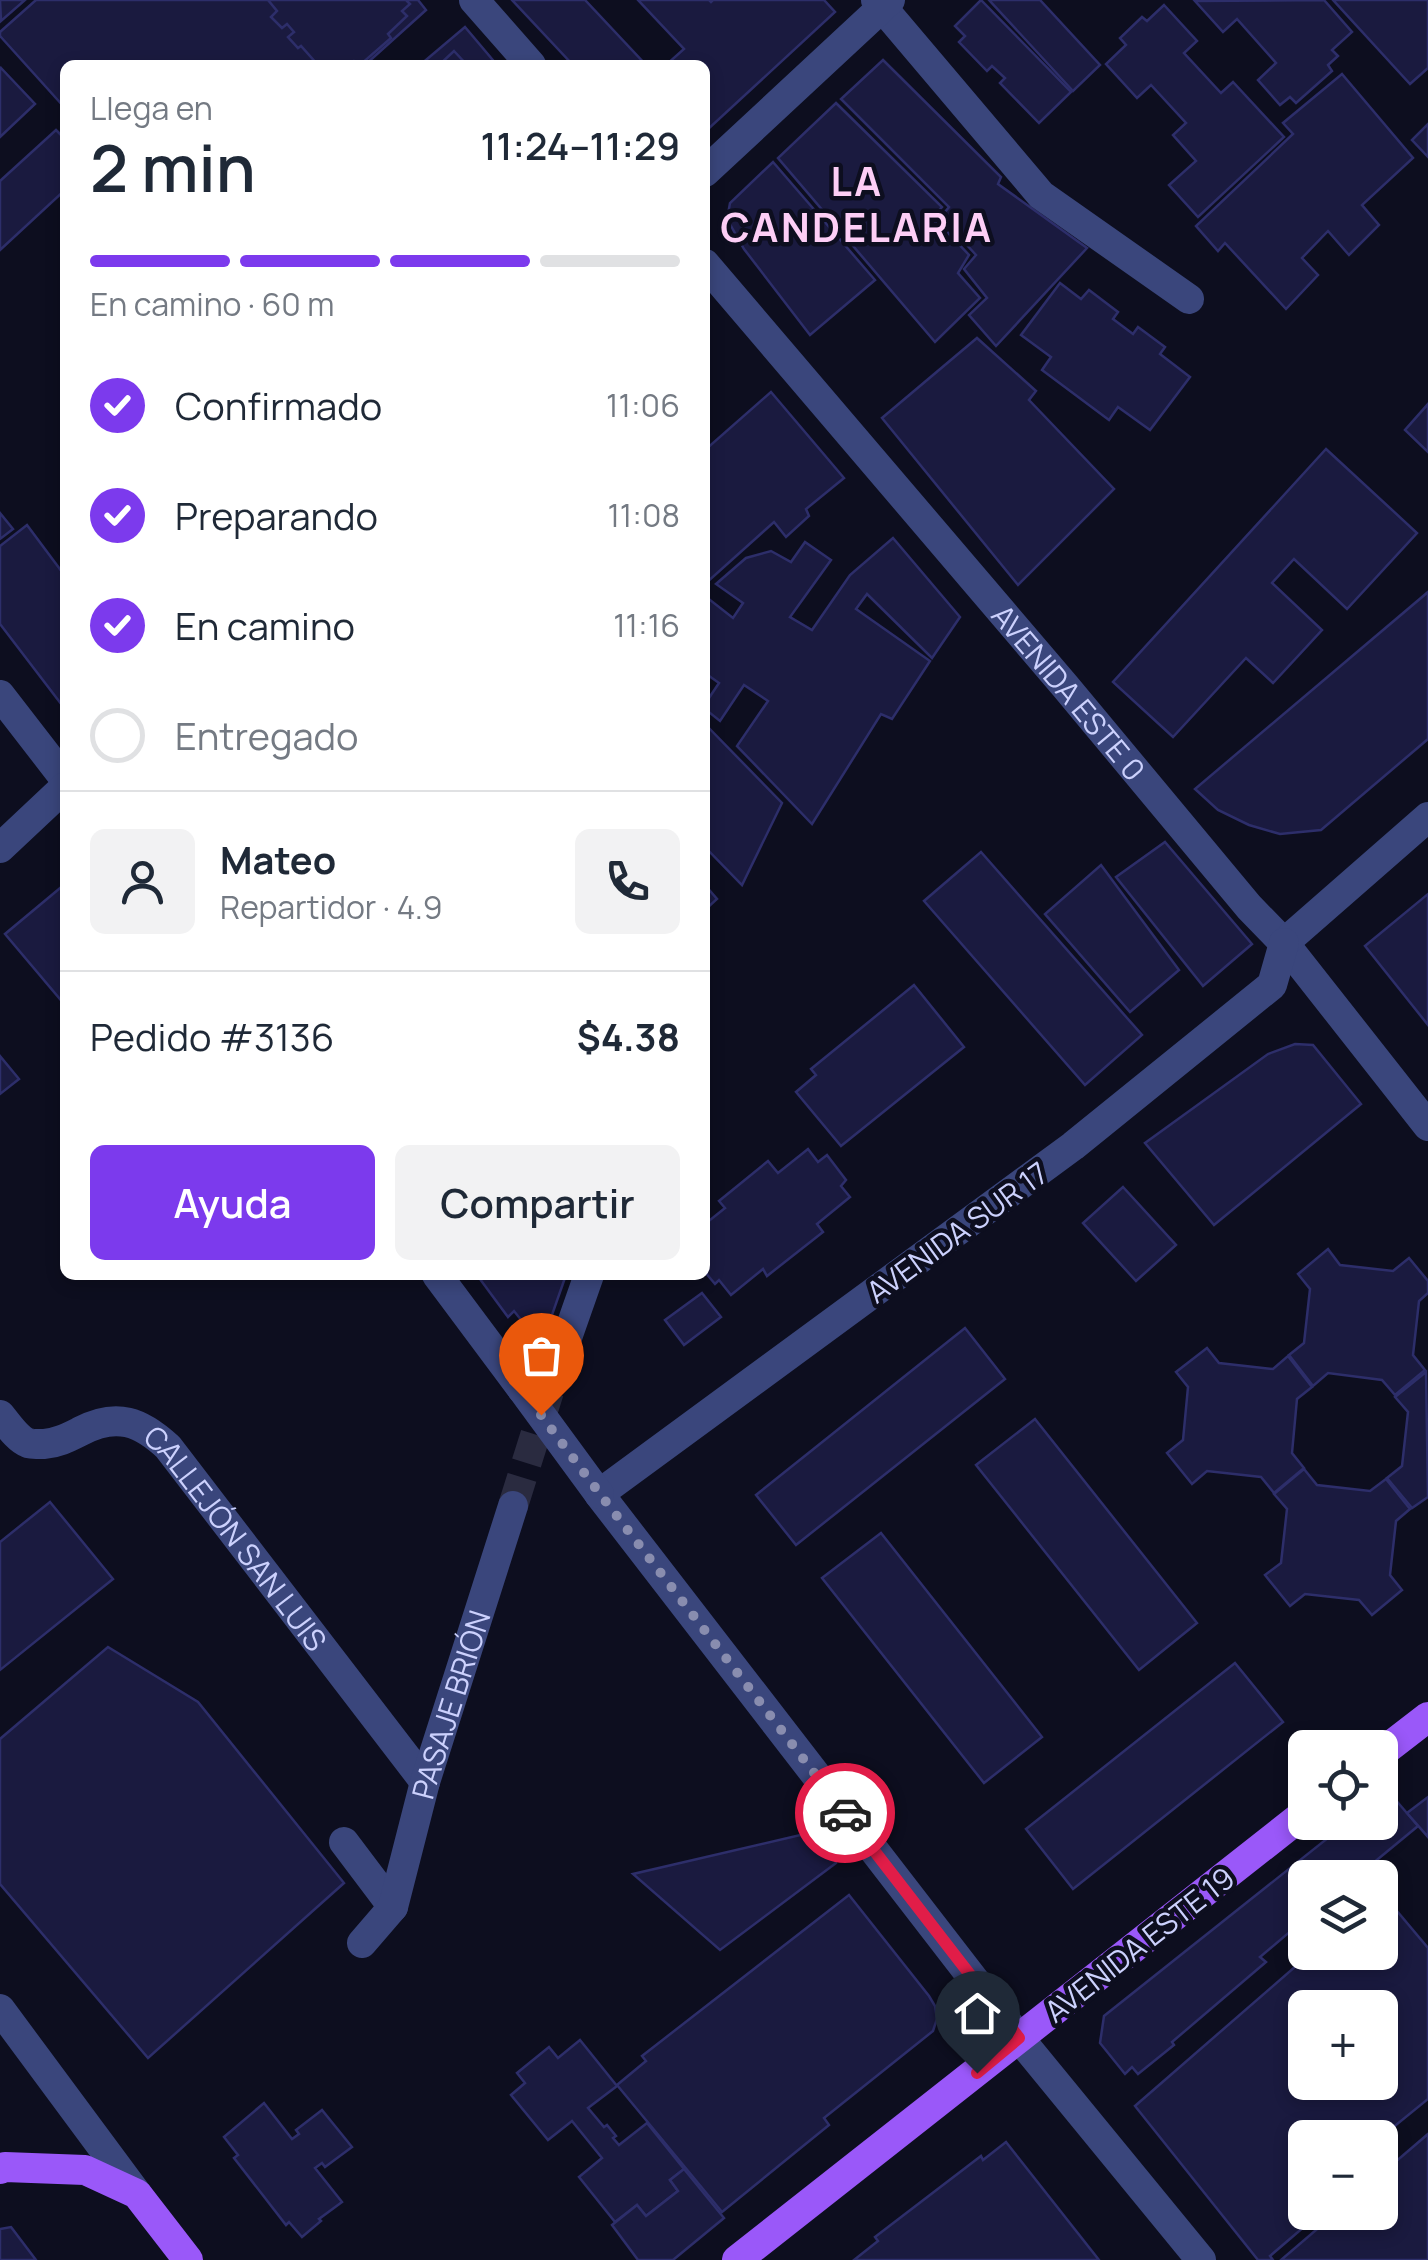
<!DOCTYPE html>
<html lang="es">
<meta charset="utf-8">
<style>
:root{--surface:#fff;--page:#f2f2f3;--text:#1f2937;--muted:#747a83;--line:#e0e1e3;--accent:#7c3aed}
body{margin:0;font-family:Manrope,sans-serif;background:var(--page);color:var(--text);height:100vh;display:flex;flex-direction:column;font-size:38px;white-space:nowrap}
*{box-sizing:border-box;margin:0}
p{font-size:32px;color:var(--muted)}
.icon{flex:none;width:55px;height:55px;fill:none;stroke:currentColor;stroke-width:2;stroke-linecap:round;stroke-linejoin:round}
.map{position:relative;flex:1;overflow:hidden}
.drawer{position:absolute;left:60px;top:60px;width:650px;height:1220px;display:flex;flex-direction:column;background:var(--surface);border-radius:15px;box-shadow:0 5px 15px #0003}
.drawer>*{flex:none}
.buttons{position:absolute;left:1288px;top:1730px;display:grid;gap:20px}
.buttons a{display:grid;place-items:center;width:110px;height:110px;border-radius:15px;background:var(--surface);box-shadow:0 5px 15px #0003;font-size:50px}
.pin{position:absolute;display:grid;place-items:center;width:85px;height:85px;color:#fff;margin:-102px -42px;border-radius:50% 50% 50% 0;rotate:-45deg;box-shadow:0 0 10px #0007}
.pin .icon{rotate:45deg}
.courier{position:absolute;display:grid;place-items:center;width:100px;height:100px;margin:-50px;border:8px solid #e11d48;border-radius:50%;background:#fff;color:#222;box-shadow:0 2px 12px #0007}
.headline em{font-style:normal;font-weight:600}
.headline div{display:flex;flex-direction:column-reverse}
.headline{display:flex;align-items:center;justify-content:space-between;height:170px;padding:0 30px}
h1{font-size:65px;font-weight:600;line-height:75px}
.bar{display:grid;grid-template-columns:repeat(4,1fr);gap:15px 10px;align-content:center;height:120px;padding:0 30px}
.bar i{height:12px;border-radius:8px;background:var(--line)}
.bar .selected{background:var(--accent)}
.bar p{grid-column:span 4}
.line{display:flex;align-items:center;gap:25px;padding:0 30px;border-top:2px solid var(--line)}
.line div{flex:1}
.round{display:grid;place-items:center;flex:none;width:105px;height:105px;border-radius:15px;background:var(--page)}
ol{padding:0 30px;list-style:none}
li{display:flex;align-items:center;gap:30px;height:110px}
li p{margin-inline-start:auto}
li .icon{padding:10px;border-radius:50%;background:var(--accent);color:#fff;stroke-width:4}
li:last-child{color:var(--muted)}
li i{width:55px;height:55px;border:5px solid var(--line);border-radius:50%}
.primary-button{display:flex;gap:20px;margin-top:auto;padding:20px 30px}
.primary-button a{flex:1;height:115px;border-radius:15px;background:var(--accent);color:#fff;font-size:40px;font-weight:600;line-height:115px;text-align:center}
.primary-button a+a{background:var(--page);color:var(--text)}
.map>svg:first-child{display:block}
.building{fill:#1a1a3f;stroke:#2d2e6a;stroke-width:2.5;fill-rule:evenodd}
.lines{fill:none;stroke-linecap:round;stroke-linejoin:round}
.minor-tunnel{stroke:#2a2b40;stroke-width:30;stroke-dasharray:30 15;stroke-linecap:butt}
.minor{stroke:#3a467c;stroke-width:30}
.major{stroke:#9a58f9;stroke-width:30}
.minor-bridge{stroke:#3a467c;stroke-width:30}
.done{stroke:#898daf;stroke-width:10;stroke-dasharray:0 18}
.route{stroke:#e11d48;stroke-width:12}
.labels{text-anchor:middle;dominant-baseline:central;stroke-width:9;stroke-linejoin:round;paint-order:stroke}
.street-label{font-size:30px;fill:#ccd1fd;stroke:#0d0e1f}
.district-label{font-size:40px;font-weight:bold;letter-spacing:2.5px;fill:#fdcef6;stroke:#0d0e1f}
</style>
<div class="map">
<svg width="1428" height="2260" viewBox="0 0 1428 2260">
<rect width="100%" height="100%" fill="#0d0e1f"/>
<g class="building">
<polygon points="0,0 25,0 1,21"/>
<polygon points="36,0 418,0 426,10 365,65 65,65 65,108 0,36 0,32"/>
<polygon points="268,0 406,0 410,4 402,11 407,16 388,34 391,38 360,65 354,61 350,65 318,65 301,46 298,48 288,37 294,32 287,24 282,28 271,17 277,11"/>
<polygon points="512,0 585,0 646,65 573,65"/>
<polygon points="638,0 709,0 711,2 713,0 824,0 835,12 705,132 705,65 666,65 684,49"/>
<polygon points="981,0 1071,92 1039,123 1000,83 1005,78 992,66 987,71 959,42 965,36 955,26"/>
<polygon points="989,0 1040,0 1100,65 1073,91"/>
<polygon points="1324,0 1352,32 1332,50 1338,56 1328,65 1332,71 1296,103 1290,97 1280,105 1258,80 1276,63 1237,19 1223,32 1195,1"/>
<polygon points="1333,0 1428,0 1428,68 1410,84"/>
<polygon points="1164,5 1197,41 1184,53 1221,93 1233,82 1284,137 1198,217 1169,185 1196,161 1173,135 1186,123 1151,85 1137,98 1106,64 1126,45 1120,38 1142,17 1147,21"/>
<polygon points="465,27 497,65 420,65"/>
<polygon points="454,51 467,65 439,65"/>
<polygon points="883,60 1001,177 998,184 1087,248 996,346 969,315 987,298 964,269 976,255 941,217 949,207 841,99"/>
<polygon points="1,68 35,104 0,137 0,70"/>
<polygon points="1342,74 1413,158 1362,205 1379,225 1349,255 1328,231 1302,258 1318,275 1286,309 1225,243 1218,251 1196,226 1293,134 1283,123"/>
<polygon points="836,103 942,207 933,217 969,255 958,273 980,298 935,342 778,158"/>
<polygon points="1428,124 1428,157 1412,140"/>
<polygon points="56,130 65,139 65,190 0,250 0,181"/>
<polygon points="773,162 875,280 810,335 744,249 731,226 728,214 730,203"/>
<polygon points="1060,283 1081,299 1089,290 1118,312 1113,319 1133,334 1138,327 1165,347 1160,354 1190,377 1150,430 1118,407 1109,420 1042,370 1051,357 1021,335"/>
<polygon points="977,338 1036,391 1029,400 1114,489 1018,585 882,418"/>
<polygon points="771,392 844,478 806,509 809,516 786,537 774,522 705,584 705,450"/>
<polygon points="1428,404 1428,452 1405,430"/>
<polygon points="1326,449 1417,533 1347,609 1294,559 1272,583 1322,630 1273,683 1246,658 1173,737 1113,682"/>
<polygon points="0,513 13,529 0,539"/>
<polygon points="27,525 65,576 65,709 0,624 0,546"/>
<polygon points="893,538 960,617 932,658 867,594 856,609 930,661 892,719 881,714 812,824 737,746 768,701 744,685 720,721 705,709 705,704 719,683 705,673 705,596 733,618 743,603 716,584 746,558 771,551 791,562 805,542 831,560 790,617 812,630 850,575"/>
<polygon points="1428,592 1428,739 1321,830 1280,834 1249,825 1218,810 1195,789"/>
<polygon points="705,724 782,803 742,885 705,847"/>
<polygon points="1165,842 1252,944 1203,986 1116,877"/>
<polygon points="981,852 1142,1035 1085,1085 924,901"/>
<polygon points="1101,865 1179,970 1130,1012 1045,914"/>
<polygon points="65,884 65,1005 5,934"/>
<polygon points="705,885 717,899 705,910"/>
<polygon points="1428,894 1428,1025 1365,946"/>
<polygon points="914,985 964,1047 841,1146 796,1092 816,1075 811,1069"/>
<polygon points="1295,1044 1313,1045 1361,1104 1214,1225 1145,1143 1268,1054"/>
<polygon points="0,1056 19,1079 0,1094"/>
<polygon points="808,1149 818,1162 827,1155 846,1180 841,1186 850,1197 817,1224 823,1232 767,1276 763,1269 731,1295 719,1280 715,1284 705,1272 705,1224 725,1208 719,1201 768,1161 778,1173"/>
<polygon points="1123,1187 1176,1245 1136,1281 1083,1223"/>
<polygon points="1328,1249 1340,1265 1393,1271 1409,1258 1428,1281 1428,1293 1419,1301 1413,1355 1425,1370 1395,1395 1382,1380 1328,1373 1313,1386 1289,1355 1304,1343 1310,1289 1298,1274"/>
<polygon points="477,1275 566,1275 546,1332 530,1331 514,1311 508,1317"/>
<polygon points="702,1293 721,1317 684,1345 665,1320"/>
<polygon points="965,1328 1005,1379 796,1545 756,1495"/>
<polygon points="1207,1348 1219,1363 1273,1369 1288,1356 1312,1387 1297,1399 1292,1453 1304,1468 1274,1493 1261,1477 1207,1471 1192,1484 1167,1453 1183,1440 1188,1387 1176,1372"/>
<polygon points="1426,1372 1428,1497 1412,1508 1387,1478 1402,1466 1408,1412 1395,1397"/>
<polygon points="1035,1419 1197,1623 1139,1670 976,1465"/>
<polygon points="1304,1469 1317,1485 1370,1491 1386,1479 1410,1509 1396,1521 1390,1575 1402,1590 1372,1615 1359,1600 1305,1594 1290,1606 1265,1575 1281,1563 1287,1509 1274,1494"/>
<polygon points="50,1502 113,1579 0,1670 0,1542"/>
<polygon points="881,1533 1042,1737 984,1783 822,1578"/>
<polygon points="108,1647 198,1702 344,1883 148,2058 0,1884 0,1739"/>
<polygon points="1235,1663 1283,1722 1073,1889 1026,1829"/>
<polygon points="1388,1791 1418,1826 1355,1878 1305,1878 1305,1919 1260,1957 1266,1962 1172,2042 1174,2045 1138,2074 1132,2067 1125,2074 1100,2043 1104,2016 1348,1822 1380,1822 1380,1797"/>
<polygon points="1428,1797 1428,1837 1407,1813"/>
<polygon points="826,1829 836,1863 720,1950 633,1874"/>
<path d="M1381 1892 1428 1948V2099L1380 2138H1305V2200L1300 2204 1312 2220 1270 2256 1273 2260H1258L1135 2106 1312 1952H1380ZM1305 2008H1380V2082H1305Z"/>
<polygon points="849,1895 929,1996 935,2006 937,2019 933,2031 824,2118 829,2125 722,2212 617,2085 646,2061 642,2056"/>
<polygon points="580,2040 617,2086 588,2108 604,2127 607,2125 616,2136 613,2138 619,2145 647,2123 684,2169 670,2180 678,2191 646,2216 637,2205 615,2222 579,2177 602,2158 572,2121 548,2140 511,2095 525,2083 517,2073 549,2047 558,2058"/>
<polygon points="264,2103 292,2139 299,2134 296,2130 322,2110 352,2147 325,2167 322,2163 315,2168 342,2202 319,2219 321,2221 302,2237 289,2222 286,2225 234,2158 238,2155 224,2137"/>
<polygon points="1428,2134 1428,2260 1281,2260 1337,2212 1380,2212 1380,2175"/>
<polygon points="1006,2142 1099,2260 854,2260 878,2241 875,2237 981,2156 983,2160"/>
<polygon points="684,2169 724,2218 673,2260 638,2260 612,2225 637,2205 646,2216 678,2191 670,2180"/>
<polygon points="11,2227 36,2260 0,2260 0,2229"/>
</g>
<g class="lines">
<polyline class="minor-tunnel" points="513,1506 556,1369"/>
<g class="minor">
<polyline points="474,0 531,65"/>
<polyline points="876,0 1041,195 1189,299"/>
<polyline points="705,172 890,0"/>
<path id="s1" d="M705 264 1065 686 1249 907 1284 943 1428 1126"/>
<polyline points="0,695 65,779"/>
<polyline points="0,848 65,787"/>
<polyline points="1284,943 1428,817"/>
<polyline points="437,1275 522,1389"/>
<polyline points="556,1369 589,1275"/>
<path id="s2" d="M0 1415C7 1423 17 1439 28 1443 30 1444 41 1444 44 1444 58 1443 69 1437 81 1431 117 1412 141 1422 168 1447L425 1782"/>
<polyline points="344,1842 393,1907"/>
<path id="s3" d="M362 1943 393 1907 425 1782 513 1506"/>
<polyline points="0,2009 137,2194"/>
<polyline points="1201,2260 1019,2038 599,1494 1073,1146 1272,985 1284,943"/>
</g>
<g class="major">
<polyline points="1380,1754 1428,1717"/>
<polyline points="0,2169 5,2167 85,2170 137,2194 188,2260"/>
<polyline points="737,2260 1305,1813"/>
</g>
<polyline class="minor-bridge" points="522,1389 599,1494"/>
</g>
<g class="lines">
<polyline class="done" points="541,1415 600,1494 845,1813"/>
<polyline class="route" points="845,1813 1019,2038 977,2073"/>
</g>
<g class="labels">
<g class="street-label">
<text stroke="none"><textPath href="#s1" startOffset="562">AVENIDA ESTE 0</textPath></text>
<text transform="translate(957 1232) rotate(-36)">AVENIDA SUR 17</text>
<text stroke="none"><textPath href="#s2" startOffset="305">CALLEJÓN SAN LUIS</textPath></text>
<text stroke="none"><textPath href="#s3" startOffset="258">PASAJE BRIÓN</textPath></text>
<text transform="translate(1139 1944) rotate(-38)">AVENIDA ESTE 19</text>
</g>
<g class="district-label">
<text x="857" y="180">LA<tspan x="857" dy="46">CANDELARIA</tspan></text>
</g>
</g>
</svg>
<div class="buttons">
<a><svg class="icon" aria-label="locate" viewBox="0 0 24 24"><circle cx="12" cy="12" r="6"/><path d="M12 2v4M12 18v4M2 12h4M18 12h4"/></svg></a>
<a><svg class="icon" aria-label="layers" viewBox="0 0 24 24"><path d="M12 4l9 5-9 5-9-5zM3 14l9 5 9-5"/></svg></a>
<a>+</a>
<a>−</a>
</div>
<div class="pin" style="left:541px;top:1415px;background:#ea580c"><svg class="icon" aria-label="bag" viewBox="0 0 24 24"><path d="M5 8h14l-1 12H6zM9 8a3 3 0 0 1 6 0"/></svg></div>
<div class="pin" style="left:977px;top:2073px;background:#1f2937"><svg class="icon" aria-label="home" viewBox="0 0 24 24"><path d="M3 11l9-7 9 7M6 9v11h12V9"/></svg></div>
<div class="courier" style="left:845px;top:1813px"><svg class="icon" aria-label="car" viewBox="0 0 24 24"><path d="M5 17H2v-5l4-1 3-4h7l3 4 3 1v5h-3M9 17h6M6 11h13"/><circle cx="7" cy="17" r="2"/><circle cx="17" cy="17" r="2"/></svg></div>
<section class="drawer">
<div class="headline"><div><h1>2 min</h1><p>Llega en</p></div><em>11:24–11:29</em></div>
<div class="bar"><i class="selected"></i><i class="selected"></i><i class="selected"></i><i></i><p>En camino · 60 m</p></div>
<ol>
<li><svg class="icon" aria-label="check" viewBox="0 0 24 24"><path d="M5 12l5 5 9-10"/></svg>Confirmado<p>11:06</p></li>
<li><svg class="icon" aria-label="check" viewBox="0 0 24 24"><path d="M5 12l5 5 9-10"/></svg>Preparando<p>11:08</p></li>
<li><svg class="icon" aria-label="check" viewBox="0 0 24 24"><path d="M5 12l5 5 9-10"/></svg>En camino<p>11:16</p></li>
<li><i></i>Entregado</li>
</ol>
<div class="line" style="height:180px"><a class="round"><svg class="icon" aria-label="person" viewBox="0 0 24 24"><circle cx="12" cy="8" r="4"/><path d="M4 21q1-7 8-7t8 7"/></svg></a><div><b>Mateo</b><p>Repartidor · 4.9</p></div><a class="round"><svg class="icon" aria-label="phone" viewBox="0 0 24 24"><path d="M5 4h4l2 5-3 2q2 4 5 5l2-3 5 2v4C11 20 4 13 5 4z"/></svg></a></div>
<div class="line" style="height:130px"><div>Pedido #3136</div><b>$4.38</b></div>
<div class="primary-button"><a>Ayuda</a><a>Compartir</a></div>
</section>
</div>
